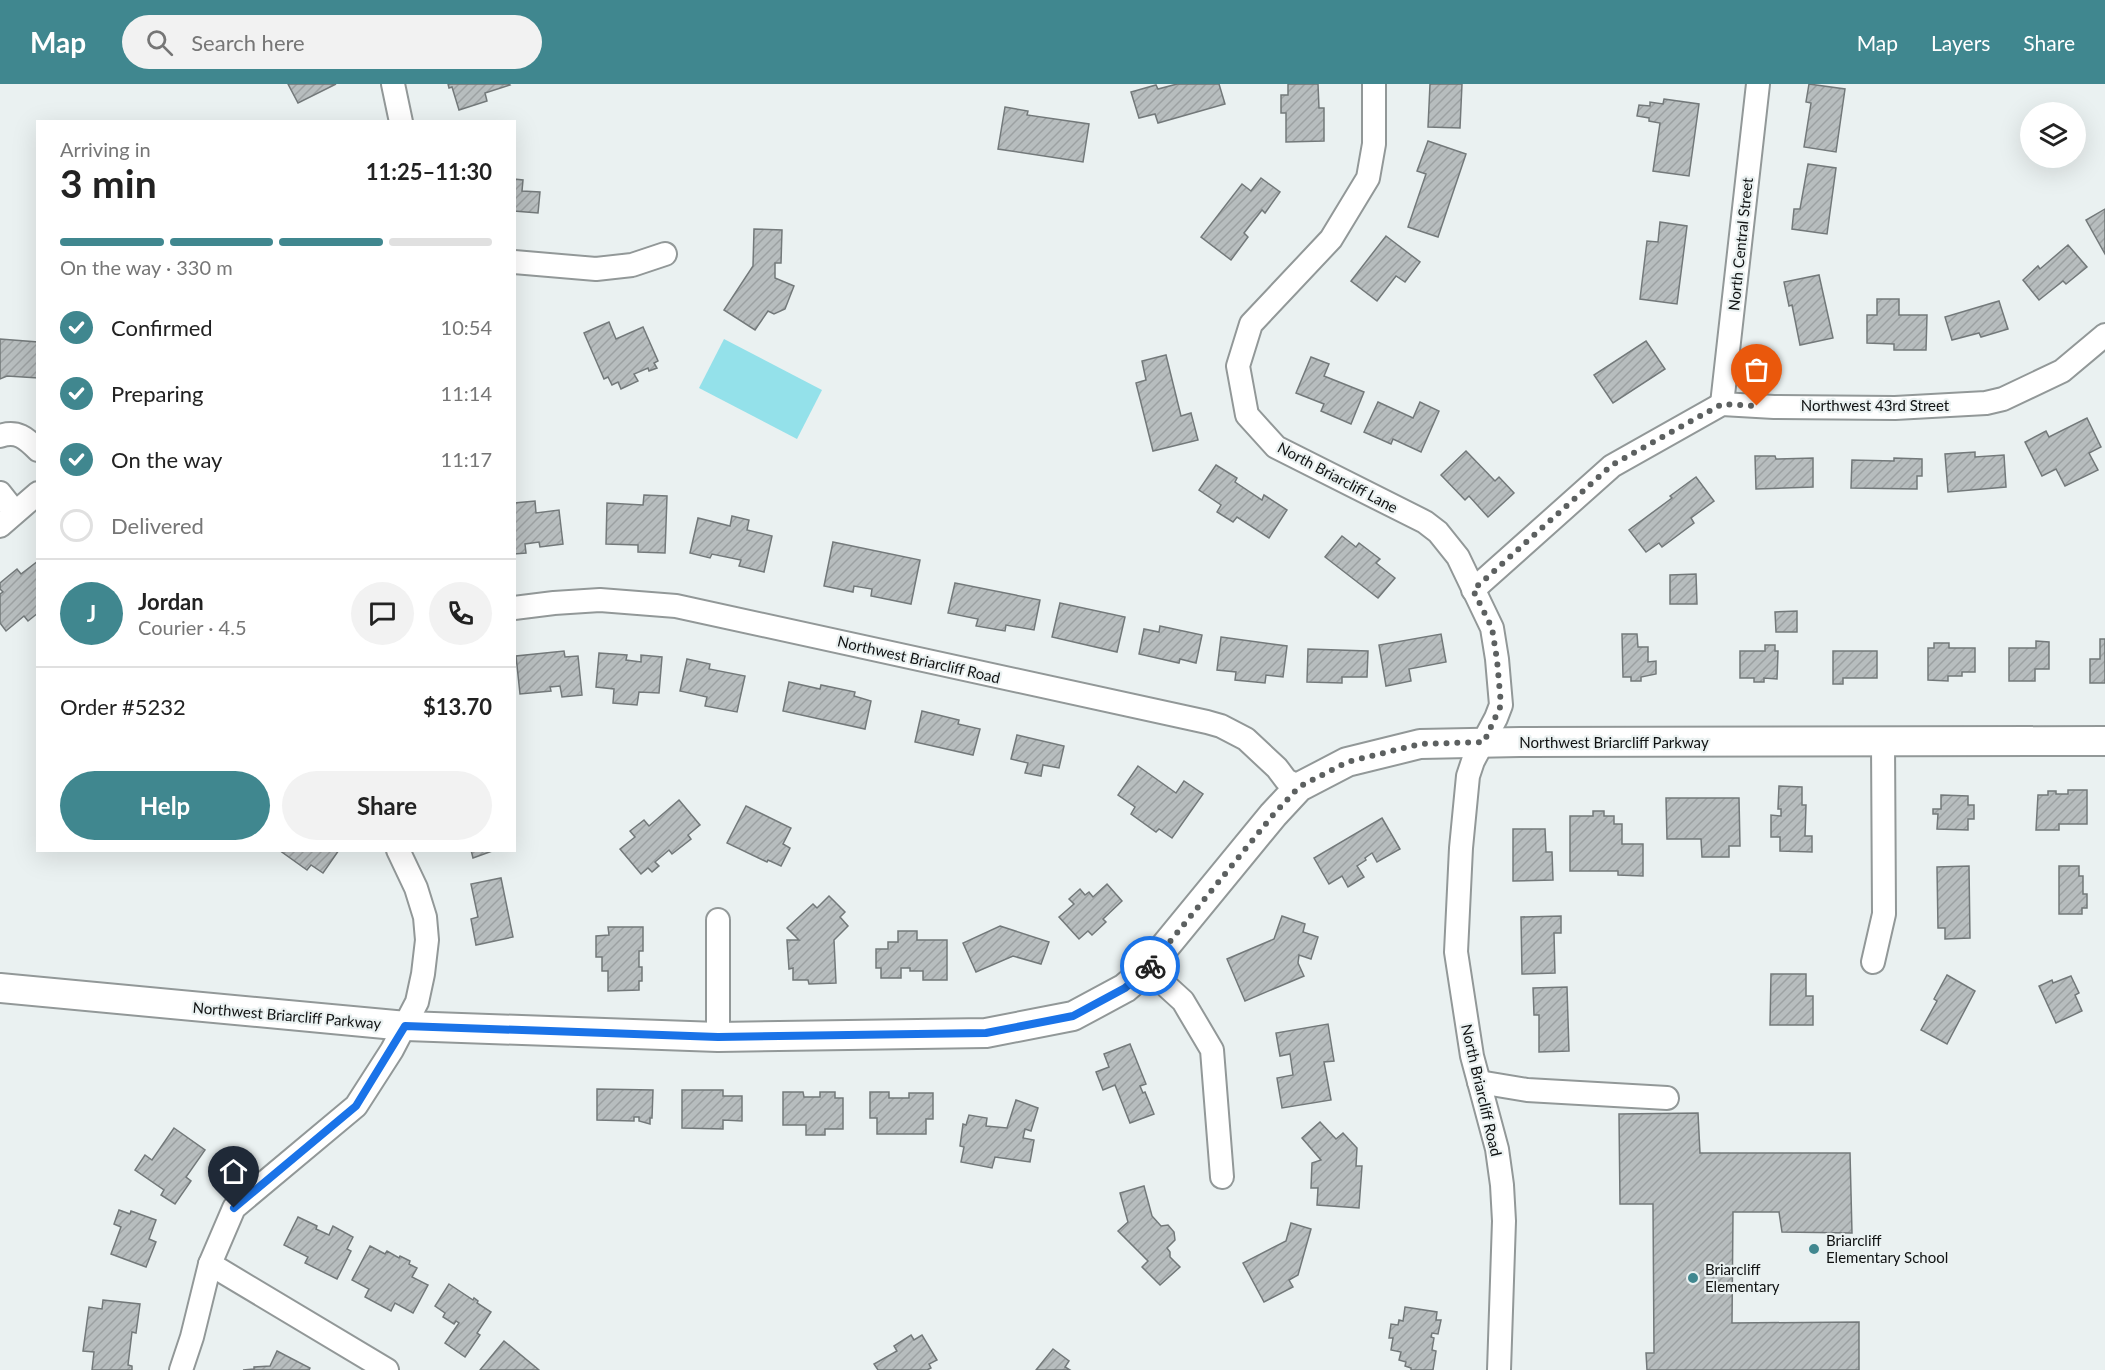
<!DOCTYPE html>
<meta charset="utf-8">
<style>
:root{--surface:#fff;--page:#f2f2f2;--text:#222;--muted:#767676;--line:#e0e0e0;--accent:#40878f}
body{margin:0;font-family:Lato,sans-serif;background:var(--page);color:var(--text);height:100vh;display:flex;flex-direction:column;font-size:22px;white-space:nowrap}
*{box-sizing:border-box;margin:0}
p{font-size:20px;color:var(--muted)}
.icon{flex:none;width:33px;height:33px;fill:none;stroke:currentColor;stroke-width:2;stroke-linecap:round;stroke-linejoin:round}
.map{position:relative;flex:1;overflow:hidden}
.sheet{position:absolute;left:36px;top:36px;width:480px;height:732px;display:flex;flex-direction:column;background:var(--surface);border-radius:0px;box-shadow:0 6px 24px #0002}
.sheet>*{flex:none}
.controls{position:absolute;left:2020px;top:18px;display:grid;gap:12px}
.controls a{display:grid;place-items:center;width:66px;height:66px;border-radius:50%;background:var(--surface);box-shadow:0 6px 24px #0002;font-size:30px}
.pin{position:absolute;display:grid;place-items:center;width:51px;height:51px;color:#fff;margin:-62px -26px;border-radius:50% 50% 50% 0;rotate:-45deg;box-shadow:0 0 6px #0007}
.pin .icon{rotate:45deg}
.courier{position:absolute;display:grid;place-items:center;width:60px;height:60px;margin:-30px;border:4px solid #1a73e8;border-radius:50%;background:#fff;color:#222;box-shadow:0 2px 8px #0007}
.headline em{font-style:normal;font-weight:700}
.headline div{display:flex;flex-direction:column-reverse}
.headline{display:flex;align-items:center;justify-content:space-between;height:102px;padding:0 24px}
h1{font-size:39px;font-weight:700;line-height:45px}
.bar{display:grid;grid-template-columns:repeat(4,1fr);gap:9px 6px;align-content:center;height:72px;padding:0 24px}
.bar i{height:8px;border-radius:4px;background:var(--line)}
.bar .active{background:var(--accent)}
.bar p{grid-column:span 4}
.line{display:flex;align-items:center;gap:15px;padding:0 24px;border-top:2px solid var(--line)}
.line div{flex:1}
.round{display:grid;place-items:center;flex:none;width:63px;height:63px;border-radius:32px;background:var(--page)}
ol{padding:0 24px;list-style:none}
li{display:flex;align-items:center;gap:18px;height:66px}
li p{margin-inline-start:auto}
li .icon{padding:6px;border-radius:50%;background:var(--accent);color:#fff;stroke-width:4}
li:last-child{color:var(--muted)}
li i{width:33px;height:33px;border:3px solid var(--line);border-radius:50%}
.primary-button{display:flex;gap:12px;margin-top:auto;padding:12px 24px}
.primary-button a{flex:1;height:69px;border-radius:36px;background:var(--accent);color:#fff;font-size:24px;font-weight:700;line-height:69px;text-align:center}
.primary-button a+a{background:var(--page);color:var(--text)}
header{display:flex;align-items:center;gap:36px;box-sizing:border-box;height:84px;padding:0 30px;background:var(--accent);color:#fff}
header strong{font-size:28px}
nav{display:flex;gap:33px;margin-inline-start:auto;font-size:21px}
.search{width:420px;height:54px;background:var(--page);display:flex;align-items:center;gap:15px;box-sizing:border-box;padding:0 21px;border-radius:33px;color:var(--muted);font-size:22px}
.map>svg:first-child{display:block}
.garden{fill:#94e1ea}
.building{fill:url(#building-hatch);stroke:#73797a;stroke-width:1.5}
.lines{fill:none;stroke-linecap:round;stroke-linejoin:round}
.minor-casing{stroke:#929898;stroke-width:26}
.major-casing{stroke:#929898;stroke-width:32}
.minor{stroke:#fff;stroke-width:22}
.major{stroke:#fff;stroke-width:28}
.done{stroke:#5c6060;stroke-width:6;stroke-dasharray:0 10.8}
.route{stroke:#1a73e8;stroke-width:8}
.poi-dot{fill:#40878f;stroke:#eaf1f1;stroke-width:2}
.labels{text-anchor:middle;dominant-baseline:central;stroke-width:4.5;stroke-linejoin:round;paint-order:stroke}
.street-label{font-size:15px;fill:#101212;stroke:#eaf1f1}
.poi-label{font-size:15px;fill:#101212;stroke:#eaf1f1;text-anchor:start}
</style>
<header>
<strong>Map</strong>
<div class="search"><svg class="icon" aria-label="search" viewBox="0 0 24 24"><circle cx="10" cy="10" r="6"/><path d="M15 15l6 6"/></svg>Search here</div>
<nav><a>Map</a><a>Layers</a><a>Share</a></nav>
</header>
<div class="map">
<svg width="2105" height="1286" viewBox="0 0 2105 1286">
<defs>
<pattern id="building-hatch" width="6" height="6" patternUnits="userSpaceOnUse" patternTransform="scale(1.5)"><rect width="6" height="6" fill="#b7bdbe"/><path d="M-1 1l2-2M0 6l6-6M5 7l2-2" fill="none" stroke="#9ca1a2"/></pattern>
</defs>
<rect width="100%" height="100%" fill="#eaf1f1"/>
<polygon class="garden" points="724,255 822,306 797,355 699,304"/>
<g class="building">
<polygon points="288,0 336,0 298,19"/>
<polygon points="448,0 509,0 510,1 485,9 487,17 459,26 452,3 449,4"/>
<polygon points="1177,0 1219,0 1225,20 1158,39 1155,30 1139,34 1131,8 1156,1 1158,5"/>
<polygon points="1288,0 1318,0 1319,24 1324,24 1324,57 1286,58 1286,29 1281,29 1281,11 1288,11"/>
<polygon points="1430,0 1462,0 1460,44 1428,43"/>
<polygon points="1809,0 1845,5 1836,68 1804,63 1811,19 1806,18"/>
<polygon points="1664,15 1699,20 1689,92 1653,87 1660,39 1649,37 1649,34 1637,32 1639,21 1650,22 1650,18 1663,20"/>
<polygon points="1005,23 1028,27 1027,31 1089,40 1083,78 998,65"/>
<polygon points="1428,57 1466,70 1438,153 1408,143 1426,90 1417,87"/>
<polygon points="1808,80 1836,84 1827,150 1792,145 1794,125 1800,125"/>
<polygon points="1261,94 1280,108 1265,129 1262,126 1244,149 1248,153 1231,176 1201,153 1242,100 1251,107"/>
<polygon points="514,95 523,96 522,107 540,108 538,129 514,127"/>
<polygon points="2105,125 2105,170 2086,136"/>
<polygon points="1660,138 1687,142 1677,220 1640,215 1647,157 1658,158"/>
<polygon points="754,145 782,146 781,179 775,179 775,194 794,202 785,225 774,230 768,227 755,246 724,226 753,182"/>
<polygon points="1386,152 1420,178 1405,198 1396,192 1377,217 1351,197"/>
<polygon points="2068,161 2087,183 2066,200 2063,197 2039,216 2023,196 2038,182 2040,185"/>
<polygon points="1819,191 1833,254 1800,261 1792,221 1789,222 1784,198"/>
<polygon points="1877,215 1899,215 1899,231 1927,231 1926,266 1894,266 1894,260 1867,259 1867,231 1877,231"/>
<polygon points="1999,217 2008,245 1981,253 1979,249 1952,256 1945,233"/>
<polygon points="609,238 616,255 643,243 658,277 654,279 657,284 649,287 648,284 634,290 638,297 621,305 618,298 612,301 608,293 604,295 584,249"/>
<polygon points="0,255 38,258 38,294 7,292 0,295"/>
<polygon points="1646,257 1665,285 1613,319 1594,291"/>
<polygon points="1166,271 1181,332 1191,329 1198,356 1153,367 1136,299 1146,296 1142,277"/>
<polygon points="1311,273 1329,280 1324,292 1364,308 1351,340 1321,327 1324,320 1296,309"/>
<polygon points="1378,318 1413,334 1420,318 1439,327 1421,368 1393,355 1391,360 1364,348"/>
<polygon points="2087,334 2101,363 2089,369 2098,386 2065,402 2056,385 2042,392 2025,358 2046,347 2049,353"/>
<polygon points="1466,367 1495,397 1499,393 1514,409 1488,433 1469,412 1465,416 1441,391"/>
<polygon points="1975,368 1975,373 2004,371 2006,403 1948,408 1945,370"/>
<polygon points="1755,372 1775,372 1776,375 1813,374 1813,403 1756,405"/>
<polygon points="1894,374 1922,375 1922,392 1917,392 1917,405 1851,404 1852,376 1894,377"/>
<polygon points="1216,381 1237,394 1235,398 1262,416 1264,411 1287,426 1269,454 1237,433 1233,438 1217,428 1221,421 1199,406"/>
<polygon points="1696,393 1714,417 1691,434 1694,439 1662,463 1659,459 1646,468 1629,446 1672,414 1670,412"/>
<polygon points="644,411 667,412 665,469 638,468 638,461 606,460 607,419 643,421"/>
<polygon points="535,417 536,429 559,426 563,460 540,463 539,458 525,460 526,469 514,470 514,419"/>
<polygon points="732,432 749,436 747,446 772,452 764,488 739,482 741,476 712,470 710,474 690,469 698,434 730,442"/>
<polygon points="1342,452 1356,463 1359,459 1380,475 1376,479 1395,494 1378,514 1325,473"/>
<polygon points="833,458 920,476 911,520 871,512 872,505 854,502 853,508 824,502"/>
<polygon points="38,477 38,529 28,537 24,532 6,547 0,539 0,510 3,508 0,505 0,499 17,485 21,490"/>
<polygon points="1696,490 1697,520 1670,520 1670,491"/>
<polygon points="955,499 1040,516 1034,546 1006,541 1005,547 976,542 978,535 948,529"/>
<polygon points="1060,519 1125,533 1117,568 1052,553"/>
<polygon points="1797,527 1797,548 1776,548 1775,528"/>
<polygon points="1160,542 1202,551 1196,579 1180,575 1179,579 1139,570 1144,545 1159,548"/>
<polygon points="1441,550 1446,578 1409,585 1411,597 1386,602 1379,561"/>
<polygon points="1622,550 1637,550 1638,563 1648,563 1648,578 1656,577 1656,590 1641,593 1641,597 1631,597 1631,593 1623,593"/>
<polygon points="1221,553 1287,562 1283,593 1266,591 1265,599 1235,596 1236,588 1217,586"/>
<polygon points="2100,555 2105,555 2105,599 2090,599 2090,575 2100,575"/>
<polygon points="2036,557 2049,558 2049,585 2035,585 2035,597 2009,597 2009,564 2036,564"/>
<polygon points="1934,559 1949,559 1949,564 1975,564 1975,588 1962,588 1962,592 1948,592 1948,597 1928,596 1928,564 1934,564"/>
<polygon points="1765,561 1775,561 1775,567 1778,567 1777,595 1764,594 1764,598 1754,598 1754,594 1740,594 1740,567 1765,567"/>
<polygon points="1308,565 1368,567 1367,593 1342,593 1342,599 1307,598"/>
<polygon points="564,567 565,573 578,572 582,611 562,613 560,602 550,603 551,607 520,610 516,572"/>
<polygon points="1833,567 1877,567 1877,594 1843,594 1843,600 1833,600"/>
<polygon points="599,569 627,571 626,576 641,578 641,571 662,573 659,609 639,608 637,621 613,619 614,605 596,603"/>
<polygon points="687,575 710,580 709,585 745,592 737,628 705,622 707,613 680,607"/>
<polygon points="789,598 820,605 821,601 855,608 854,612 871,617 865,645 783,627"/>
<polygon points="922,627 959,636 958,640 980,645 973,671 915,658"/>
<polygon points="1017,651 1064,662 1059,684 1043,681 1041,692 1025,689 1028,679 1011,675"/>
<polygon points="1138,682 1176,709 1184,697 1203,710 1172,754 1159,745 1156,748 1131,730 1135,723 1118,711"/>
<polygon points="1779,702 1802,703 1802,721 1806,721 1805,752 1812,752 1812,768 1780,767 1780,753 1771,753 1771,731 1781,732 1781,725 1778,725"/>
<polygon points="2068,706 2087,706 2087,740 2059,740 2059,746 2036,746 2038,711 2048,711 2048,707 2056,707 2056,710 2068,710"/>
<polygon points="1941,711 1968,712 1968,721 1974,721 1974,735 1968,735 1968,746 1937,745 1938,730 1933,730 1933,725 1941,725"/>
<polygon points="1666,714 1739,714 1740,762 1729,762 1729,773 1702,773 1701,755 1667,755"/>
<polygon points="679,716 700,741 688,751 691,755 672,770 669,766 655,778 659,782 652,788 648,784 641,790 620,765 635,753 630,747 644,736 649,742"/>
<polygon points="746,722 791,744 783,760 790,764 781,782 768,776 767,778 727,759"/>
<polygon points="1593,727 1604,727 1604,732 1614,732 1614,740 1622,740 1622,760 1643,760 1643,792 1618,791 1618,787 1570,787 1570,732 1593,732"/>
<polygon points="1382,734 1400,765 1377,778 1372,769 1365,774 1366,776 1357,782 1364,793 1348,803 1342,792 1329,800 1314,774"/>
<polygon points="1513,745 1545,745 1546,768 1552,768 1553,796 1513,797"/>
<polygon points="279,766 339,766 323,789 311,781 307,786"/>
<polygon points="471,766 495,766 473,774"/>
<polygon points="1969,782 1970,854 1945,855 1945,844 1938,844 1937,783"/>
<polygon points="2059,782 2079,782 2079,792 2083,792 2083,810 2087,810 2087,824 2082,824 2082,830 2059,830"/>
<polygon points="501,794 513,853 476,861 471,835 478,833 471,800"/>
<polygon points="1107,800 1122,817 1103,835 1106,838 1092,851 1088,847 1079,855 1059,833 1074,820 1069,815 1080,805 1085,811 1089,808 1093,813"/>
<polygon points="829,812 845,828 840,833 848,842 834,856 836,899 809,900 808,896 793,896 793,884 789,885 787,856 799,856 787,844 813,820 817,824"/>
<polygon points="1282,832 1305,840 1303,848 1318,853 1311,875 1299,871 1298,879 1304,892 1245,917 1227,875 1274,855"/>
<polygon points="1561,832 1561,849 1554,849 1555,889 1522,890 1521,833"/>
<polygon points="1000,842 1049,858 1041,880 1013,872 976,888 963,859"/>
<polygon points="608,843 643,843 643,867 639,867 639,883 642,883 642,897 639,897 639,906 608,907 608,887 602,887 602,873 596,873 596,852 609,851"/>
<polygon points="898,847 917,847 917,856 947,856 947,896 923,896 923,887 910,887 910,884 901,884 901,894 881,894 881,884 876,884 876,865 888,865 888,858 898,858"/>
<polygon points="1771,890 1806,890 1806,912 1813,912 1813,941 1770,941"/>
<polygon points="1947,891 1975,907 1947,960 1921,946 1937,917 1934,915"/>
<polygon points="2071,892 2079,909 2075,911 2082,927 2056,939 2039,902 2052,896 2053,899"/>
<polygon points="1567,903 1569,967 1539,968 1539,931 1534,931 1533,904"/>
<polygon points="1328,940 1334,977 1324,978 1331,1016 1282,1024 1277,994 1293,991 1290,970 1280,972 1276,949"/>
<polygon points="1130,960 1146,1000 1140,1002 1143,1009 1145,1008 1154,1030 1130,1039 1115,1001 1103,1006 1096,988 1109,983 1104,970"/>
<polygon points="597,1005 653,1006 652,1034 650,1034 650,1040 639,1037 639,1033 634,1033 634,1037 597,1036"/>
<polygon points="682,1006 723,1006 723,1012 742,1012 742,1037 723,1036 723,1045 682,1044"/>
<polygon points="783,1008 803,1008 804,1013 820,1013 820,1008 835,1008 835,1014 843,1014 843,1045 825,1045 825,1051 806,1051 806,1041 783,1041"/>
<polygon points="870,1008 889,1008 889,1014 909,1014 909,1009 933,1009 933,1035 926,1035 926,1050 877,1050 877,1034 870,1034"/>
<polygon points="1016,1016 1038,1024 1031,1047 1025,1045 1023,1054 1034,1056 1030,1078 995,1073 992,1084 961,1078 964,1063 960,1062 963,1040 966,1041 969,1031 987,1034 986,1042 1007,1044"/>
<polygon points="1698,1029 1700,1069 1850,1069 1852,1149 1782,1148 1779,1128 1733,1128 1732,1239 1859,1238 1859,1286 1647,1286 1646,1269 1654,1269 1653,1120 1620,1120 1619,1030"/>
<polygon points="1320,1038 1336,1055 1343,1049 1357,1064 1356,1082 1362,1082 1359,1124 1317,1121 1318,1104 1311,1104 1312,1079 1321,1076 1302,1054"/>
<polygon points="174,1044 205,1066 186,1093 191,1097 175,1120 161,1111 164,1106 135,1086 145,1071 152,1076"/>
<polygon points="1144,1102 1152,1132 1161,1142 1168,1141 1174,1148 1175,1156 1167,1164 1170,1168 1170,1173 1180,1183 1160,1201 1142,1183 1148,1177 1118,1147 1128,1138 1120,1109"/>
<polygon points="119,1126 130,1130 131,1127 156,1136 149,1155 156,1158 146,1183 111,1170 121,1143 114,1140"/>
<polygon points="298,1133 317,1142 316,1145 329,1151 333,1142 353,1153 347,1165 351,1167 337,1195 305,1179 308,1173 284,1161"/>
<polygon points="1291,1139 1311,1145 1298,1191 1289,1196 1293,1203 1264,1218 1243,1179 1286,1157"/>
<polygon points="370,1162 385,1170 387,1167 399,1174 400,1172 410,1177 409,1180 417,1184 412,1193 428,1201 413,1229 395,1219 391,1227 365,1213 369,1205 352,1196"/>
<polygon points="449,1200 473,1216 474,1214 478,1217 477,1219 491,1228 477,1249 480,1251 465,1273 445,1259 459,1239 456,1237 454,1240 443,1233 445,1229 435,1222"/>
<polygon points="103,1216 140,1220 136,1249 132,1248 128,1281 132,1282 132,1286 92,1286 94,1268 83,1267 89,1223 102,1225"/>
<polygon points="1405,1223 1437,1228 1436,1236 1441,1236 1438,1250 1432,1249 1431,1253 1434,1254 1432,1266 1436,1267 1433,1286 1411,1286 1411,1284 1405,1282 1406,1278 1399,1276 1401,1268 1391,1266 1393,1254 1389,1254 1391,1240 1398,1241 1399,1236 1403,1237"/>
<polygon points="911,1251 914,1256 922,1251 937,1276 929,1280 931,1284 927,1286 878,1286 874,1280 897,1267 894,1262"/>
<polygon points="504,1257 539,1286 480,1286"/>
<polygon points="1053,1265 1069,1277 1065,1283 1070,1286 1036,1286"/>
<polygon points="277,1267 310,1284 309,1286 243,1286 254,1285 254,1283 270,1282"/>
</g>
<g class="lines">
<g class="minor-casing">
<g id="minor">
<polyline points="393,0 401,38"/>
<polyline points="1374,0 1374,60 1368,94 1331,155 1251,240 1238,282 1247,331 1276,363 1425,438 1438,448 1458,473 1492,544 1497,575 1501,621 1496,634 1473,677 1468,692 1461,764 1456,868 1472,972 1497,1065 1502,1101 1504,1137 1499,1286"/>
<polyline points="514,178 596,185 632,181 665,170"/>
<polyline points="1722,320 1758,0"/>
<path d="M0 352C17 346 26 354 38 366"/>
<polyline points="0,409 15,428"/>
<polyline points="0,442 38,409"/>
<polyline points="1473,506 1612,382 1722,320 1774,323 1895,324 1986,319 2003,315 2062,287 2105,251"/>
<polyline points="514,524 554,519 600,516 676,522 1207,638 1221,642 1246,655 1277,684 1286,696 1299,703"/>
<polyline points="1873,878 1884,830 1883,657"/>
<polyline points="1145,887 1161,897 1183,917 1212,966 1222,1093"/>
<polyline points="718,953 718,836"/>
<polyline points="1479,998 1527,1006 1667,1014"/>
<polyline points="210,1180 387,1286"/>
<polyline points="181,1286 192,1253 210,1180 234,1124 356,1022 392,966 417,918 423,890 427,856 425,833 416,804 398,766"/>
</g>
</g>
<g class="major-casing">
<polyline id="major" points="0,904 406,942 718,953 986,949 1073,932 1125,904 1145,887 1273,731 1299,703 1347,678 1420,660 1520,658 2105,657"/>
</g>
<use href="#minor" class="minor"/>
<use href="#major" class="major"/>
</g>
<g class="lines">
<polyline class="done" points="1150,882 1273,731 1299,703 1347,678 1420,660 1484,658 1501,621 1497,576 1492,544 1473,506 1612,381 1722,320 1757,322"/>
<polyline class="route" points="234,1124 356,1022 405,942 718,953 986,949 1073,932 1125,904 1150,882"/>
</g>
<g class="poi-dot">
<circle cx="1814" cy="1165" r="6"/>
<circle cx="1693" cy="1194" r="6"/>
</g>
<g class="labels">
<g class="street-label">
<text transform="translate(1740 160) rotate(-84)">North Central Street</text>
<text x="1875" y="321">Northwest 43rd Street</text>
<text transform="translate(1338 393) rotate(28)">North Briarcliff Lane</text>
<text transform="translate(919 575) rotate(13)">Northwest Briarcliff Road</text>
<text x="1614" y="658">Northwest Briarcliff Parkway</text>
<text transform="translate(287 931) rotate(5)">Northwest Briarcliff Parkway</text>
<text transform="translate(1482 1006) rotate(77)">North Briarcliff Road</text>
</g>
<g class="poi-label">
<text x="1826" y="1156">Briarcliff<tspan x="1826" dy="17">Elementary School</tspan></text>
<text x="1705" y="1185">Briarcliff<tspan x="1705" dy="17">Elementary</tspan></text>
</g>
</g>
</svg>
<div class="controls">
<a><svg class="icon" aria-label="layers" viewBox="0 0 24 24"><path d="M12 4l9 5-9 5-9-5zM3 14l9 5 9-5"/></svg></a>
</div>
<div class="pin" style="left:1757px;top:322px;background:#ea580c"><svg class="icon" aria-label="bag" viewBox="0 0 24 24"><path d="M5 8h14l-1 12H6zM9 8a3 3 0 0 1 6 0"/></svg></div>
<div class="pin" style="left:234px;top:1124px;background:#1f2937"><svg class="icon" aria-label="home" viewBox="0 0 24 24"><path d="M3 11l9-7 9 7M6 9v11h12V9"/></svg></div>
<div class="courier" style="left:1150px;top:882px"><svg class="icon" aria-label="bike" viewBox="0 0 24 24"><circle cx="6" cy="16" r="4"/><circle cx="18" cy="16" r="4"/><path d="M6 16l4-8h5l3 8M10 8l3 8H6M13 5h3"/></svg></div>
<section class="sheet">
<div class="headline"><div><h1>3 min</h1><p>Arriving in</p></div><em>11:25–11:30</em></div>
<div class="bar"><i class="active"></i><i class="active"></i><i class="active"></i><i></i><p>On the way · 330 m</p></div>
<ol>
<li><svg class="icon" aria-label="check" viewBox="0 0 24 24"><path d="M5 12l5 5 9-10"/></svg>Confirmed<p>10:54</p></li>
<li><svg class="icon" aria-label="check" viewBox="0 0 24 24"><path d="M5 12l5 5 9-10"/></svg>Preparing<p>11:14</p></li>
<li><svg class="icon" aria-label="check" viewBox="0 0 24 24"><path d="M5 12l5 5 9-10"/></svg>On the way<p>11:17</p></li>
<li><i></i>Delivered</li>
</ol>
<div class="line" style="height:108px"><b class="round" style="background:var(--accent);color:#fff">J</b><div><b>Jordan</b><p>Courier · 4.5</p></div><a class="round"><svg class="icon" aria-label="chat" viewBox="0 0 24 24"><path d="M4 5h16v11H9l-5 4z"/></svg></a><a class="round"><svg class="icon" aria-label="phone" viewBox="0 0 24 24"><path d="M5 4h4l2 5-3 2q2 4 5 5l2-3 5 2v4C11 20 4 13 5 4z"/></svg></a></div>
<div class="line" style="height:78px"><div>Order #5232</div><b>$13.70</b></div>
<div class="primary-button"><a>Help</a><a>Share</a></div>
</section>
</div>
